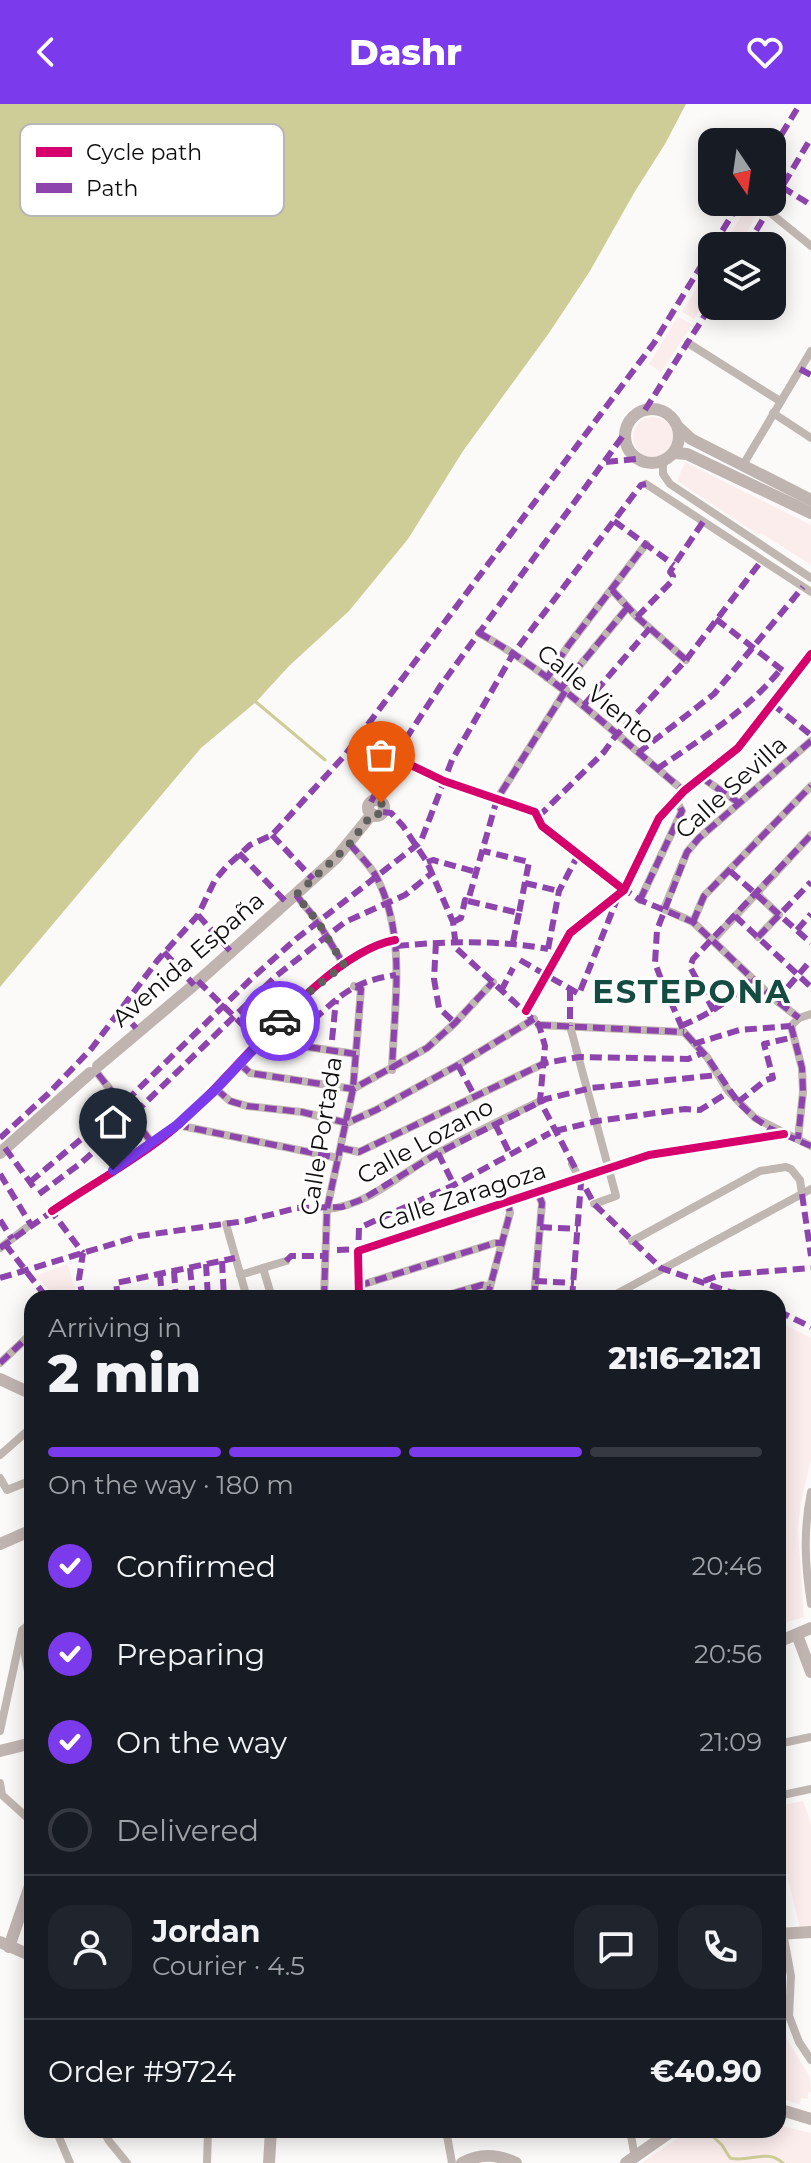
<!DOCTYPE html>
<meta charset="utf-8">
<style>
:root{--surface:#171b24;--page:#20242c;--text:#f1f3f6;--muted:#9ea1a6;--line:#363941;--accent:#7c3aed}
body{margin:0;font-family:Montserrat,sans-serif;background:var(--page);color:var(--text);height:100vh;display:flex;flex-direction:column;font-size:30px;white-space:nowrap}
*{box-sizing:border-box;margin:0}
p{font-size:26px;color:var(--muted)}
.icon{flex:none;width:44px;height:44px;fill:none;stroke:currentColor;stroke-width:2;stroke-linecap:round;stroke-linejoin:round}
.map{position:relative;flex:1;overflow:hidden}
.details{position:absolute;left:24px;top:1186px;width:762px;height:848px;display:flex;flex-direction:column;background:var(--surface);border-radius:24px;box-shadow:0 4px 20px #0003}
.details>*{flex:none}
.needle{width:52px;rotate:167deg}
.controls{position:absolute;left:698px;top:24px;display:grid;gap:16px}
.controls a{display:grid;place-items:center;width:88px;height:88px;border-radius:16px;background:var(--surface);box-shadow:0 4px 20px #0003;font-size:40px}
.pin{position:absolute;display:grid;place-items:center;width:68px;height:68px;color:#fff;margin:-82px -34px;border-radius:50% 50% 50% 0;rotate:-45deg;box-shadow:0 0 8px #0007}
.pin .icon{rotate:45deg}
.courier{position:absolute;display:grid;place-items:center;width:80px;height:80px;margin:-40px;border:6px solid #7c3aed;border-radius:50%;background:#fff;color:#222;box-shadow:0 2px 10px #0007}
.head em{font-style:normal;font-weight:800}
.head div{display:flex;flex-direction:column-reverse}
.head{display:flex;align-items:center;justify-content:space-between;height:136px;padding:0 24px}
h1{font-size:52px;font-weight:800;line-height:60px}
.bar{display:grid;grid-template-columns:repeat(4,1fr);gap:12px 8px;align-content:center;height:96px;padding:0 24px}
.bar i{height:10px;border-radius:6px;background:var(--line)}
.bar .active{background:var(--accent)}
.bar p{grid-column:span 4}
.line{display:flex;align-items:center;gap:20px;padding:0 24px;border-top:2px solid var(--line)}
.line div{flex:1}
.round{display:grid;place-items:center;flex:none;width:84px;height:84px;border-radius:24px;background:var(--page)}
ol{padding:0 24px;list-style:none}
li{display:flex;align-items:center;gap:24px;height:88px}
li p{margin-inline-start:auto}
li .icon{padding:8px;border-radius:50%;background:var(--accent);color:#fff;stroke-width:4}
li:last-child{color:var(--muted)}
li i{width:44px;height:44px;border:4px solid var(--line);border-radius:50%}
header{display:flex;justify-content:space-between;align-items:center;height:104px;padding:0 24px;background:var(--accent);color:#fff;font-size:36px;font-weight:800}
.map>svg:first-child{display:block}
.green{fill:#fceded}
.water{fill:#cecc97}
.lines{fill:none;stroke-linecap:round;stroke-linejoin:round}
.stream{stroke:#cecc97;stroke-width:3}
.street{stroke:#c0b6b2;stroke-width:8}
.secondary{stroke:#c0b4b1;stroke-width:12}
.quiet{stroke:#8e44ad;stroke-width:6;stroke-dasharray:12 6;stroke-linecap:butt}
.cycleway-casing{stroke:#fff;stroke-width:13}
.cycleway{stroke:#d6006c;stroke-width:8}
.done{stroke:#61605f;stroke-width:8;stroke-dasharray:0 14.4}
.route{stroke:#7c3aed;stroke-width:10}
.labels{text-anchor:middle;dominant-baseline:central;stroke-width:6;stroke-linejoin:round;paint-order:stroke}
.street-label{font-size:24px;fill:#0e0d0c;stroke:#fff}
.district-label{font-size:32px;font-weight:bold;letter-spacing:2px;fill:#144c41;stroke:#fff}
.key{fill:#fff;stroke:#b7b6b6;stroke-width:2}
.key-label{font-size:22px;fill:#0e0d0c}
</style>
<header><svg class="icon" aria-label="back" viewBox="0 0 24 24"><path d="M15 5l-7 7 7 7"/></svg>Dashr<svg class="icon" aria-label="heart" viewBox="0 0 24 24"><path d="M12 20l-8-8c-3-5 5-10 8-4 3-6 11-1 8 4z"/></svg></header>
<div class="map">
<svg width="811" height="2059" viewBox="0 0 811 2059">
<rect width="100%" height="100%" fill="#fcfaf8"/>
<g class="green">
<polygon points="747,103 757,110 739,142 723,142"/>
<polygon points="712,159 712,186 694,215 682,208"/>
<polygon points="678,212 692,221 661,268 649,260"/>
<circle cx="653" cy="333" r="20"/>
<polygon points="685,358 811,421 811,461 761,429 759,431 677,377"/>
<polygon points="67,1160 79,1194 57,1194 35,1172"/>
<polygon points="778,1217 811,1234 811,1355 801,1398 798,1425 804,1513 781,1520 778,1507"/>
<polygon points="803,1697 811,1719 811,1822 800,1824 778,1734 778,1702"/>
<polygon points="778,1857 781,1919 787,1935 810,1973 811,1988 808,1989 808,1995 801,1994 799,2000 778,1994"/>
<polygon points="778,2021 811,2029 811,2059 641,2059 690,2026 778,2026"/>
</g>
<polygon class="water" points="0,0 686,0 665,40 634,89 590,167 549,229 463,347 408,435 349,507 289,562 256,598 201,644 0,883"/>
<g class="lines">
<g class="stream">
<polyline points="256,598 325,656"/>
<path d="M706 2026 722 2041 730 2054C749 2059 767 2044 783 2059"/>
</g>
<g class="street">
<polyline points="768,107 811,142"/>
<polyline points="688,239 780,297"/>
<polyline points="773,309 811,334"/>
<polyline points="663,357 663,370 670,380 811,474"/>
<polyline points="743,361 811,247"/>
<polyline points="646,380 811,488"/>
<polyline points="612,486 637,513 686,556"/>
<path d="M479 529C555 571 617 632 684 687"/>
<polyline points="547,574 568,542 646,440"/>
<polyline points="562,583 628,503"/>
<polyline points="394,653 444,677 535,708 542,722 624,786"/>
<polyline points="701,673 739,699"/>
<polyline points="497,695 566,586"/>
<path d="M350 740C359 751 371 762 377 774 407 833 394 902 392 966"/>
<polyline points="756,789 779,811 758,833"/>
<polyline points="296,791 318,818 344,861"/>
<polyline points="640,796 682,707 676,696"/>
<polyline points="693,818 704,792 811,682"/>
<polyline points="713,836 811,731"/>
<polyline points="526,907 570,829 624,786 659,714 684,687 738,644 811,550"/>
<polyline points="799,914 773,894 693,818 664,805 687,748 699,734 811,637"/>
<polyline points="539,921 684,928 707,953 729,988 755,1014 811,1042"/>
<polyline points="570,922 616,1092 594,1100"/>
<polyline points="297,930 301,942 356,950"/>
<polyline points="240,960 250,969 353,985 427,944 455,919 493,878"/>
<polyline points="98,970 153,1040"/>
<polyline points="216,985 230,997 247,1002 302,1008 347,1019 376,1006 458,961 534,915"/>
<polyline points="177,1021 338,1054"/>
<polyline points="798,1035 803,988 802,964 791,922 799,914 811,910"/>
<polyline points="341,1044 359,1048 545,959"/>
<polyline points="572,1060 579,1074"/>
<path d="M327 1105C368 1102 401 1069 436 1050 470 1031 505 1014 540 997"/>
<path d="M52 1107C90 1081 133 1058 169 1029 229 979 322 849 395 836"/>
<polyline points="226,1120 247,1194"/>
<polyline points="632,1137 760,1067 786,1063 791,1065 800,1076 802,1090"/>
<polyline points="0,1144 26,1124"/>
<polyline points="263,1164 272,1194"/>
<polyline points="240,1171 286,1157"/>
<polyline points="358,1182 495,1139 502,1139"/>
<polyline points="324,1194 327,1105 353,985 361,885 354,882"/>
<polyline points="359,1194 358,1147 649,1051 784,1030"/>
<polyline points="437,1194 482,1181 490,1183"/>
<polyline points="487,1194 510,1109 508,1098"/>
<polyline points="534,1194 542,1099 538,1089"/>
<polyline points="609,1194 811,1085"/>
<polyline points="729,1194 734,1189"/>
<polyline points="0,1259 32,1229"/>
<polyline points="0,1351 32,1323"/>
<polyline points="0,1374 7,1386 32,1376"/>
<path d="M811 1388C803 1427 805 1462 811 1500"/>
<polyline points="22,1535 32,1589"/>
<polyline points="0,1627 22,1526 32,1518"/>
<polyline points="30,1639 32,1609"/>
<polyline points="778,1640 811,1633"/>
<polyline points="0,1679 2,1691 32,1718"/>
<polyline points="778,1692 811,1685"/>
<polyline points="778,1802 791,1872 789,1912 799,1938 811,1956"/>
<polyline points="56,2026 70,2059"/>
<polyline points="103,2026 109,2037 127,2059"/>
<polyline points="446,2026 452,2059"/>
<polyline points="630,2026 635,2054"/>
<polyline points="207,2059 208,2026"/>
</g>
<g class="secondary">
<circle cx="652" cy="332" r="27"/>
<polyline points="678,323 691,335 811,396"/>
<polyline points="674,349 687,350 811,409"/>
<circle cx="376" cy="704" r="8"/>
<polyline points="98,962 194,881 336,754 372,710"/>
<polyline points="0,1049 90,969"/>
<polyline points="0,1275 32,1290"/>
<polyline points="0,1440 32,1426"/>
<polyline points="799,1536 811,1568"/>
<polyline points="778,1538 811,1524"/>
<polyline points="0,1647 32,1639"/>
<polyline points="778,1830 811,1828"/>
<polyline points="0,1838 32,1852"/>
<polyline points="9,1843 32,1776"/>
<polyline points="778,2005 811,2015"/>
<polyline points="269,2059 271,2026"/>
<path d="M462 2059C480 2049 497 2050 516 2059"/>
<polyline points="626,2059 673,2026"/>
</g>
<g class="quiet">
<polyline points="772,46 800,0"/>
<polyline points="782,83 811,101"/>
<polyline points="713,142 740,98"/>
<polyline points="747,142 811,34"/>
<polyline points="800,265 811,271"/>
<polyline points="645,306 712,200"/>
<polyline points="606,358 637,355"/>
<polyline points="614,417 674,461"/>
<polyline points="612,486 637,513 686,556"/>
<polyline points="637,513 671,478 673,472 670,468 674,461 703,418"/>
<polyline points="716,515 786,569"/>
<path d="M479 529C555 571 617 632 684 687"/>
<polyline points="547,574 568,542 646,440"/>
<polyline points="562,583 628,503"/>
<polyline points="772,600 811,631"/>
<polyline points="584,601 650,524"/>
<polyline points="811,637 699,734 687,748 657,826 655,859 661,875 684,928 707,953 738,998 755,1014 769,1024 811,1042"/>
<polyline points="638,649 714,590 803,483"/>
<path d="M657 665C701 635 747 607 781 565"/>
<polyline points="701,673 739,699"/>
<polyline points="371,698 394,653 441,581 625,329"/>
<polyline points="383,708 391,709 403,722 427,758 453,818 456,844 539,921 545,942 540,997 594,1100 661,1164 747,1194"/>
<polyline points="538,713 604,648 614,634 686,556 762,456"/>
<polyline points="272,731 313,775"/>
<path d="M350 740C359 751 371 762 377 774 407 833 394 902 392 966"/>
<polyline points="239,749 287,799"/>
<polyline points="427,758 433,756 476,768"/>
<polyline points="730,767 811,839"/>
<polyline points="525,779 559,787"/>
<polyline points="621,783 640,796 693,818 773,894 799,914"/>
<polyline points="296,791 318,818 344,861"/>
<polyline points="640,796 682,707 676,696"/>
<polyline points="468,797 519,809 529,758 483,747"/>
<polyline points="198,811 231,848"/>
<polyline points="735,812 811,883"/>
<polyline points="453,818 461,814 465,796 468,797 497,695 566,586"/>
<polyline points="693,818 704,792 811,682"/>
<polyline points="797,826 811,810"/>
<polyline points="758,833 811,778"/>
<polyline points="436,838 434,875 439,904 455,919"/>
<polyline points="513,838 519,809"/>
<path d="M397 842C447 837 498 836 548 845"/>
<polyline points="548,845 559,787 578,751"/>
<polyline points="164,848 194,881"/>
<polyline points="520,856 579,890 618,793"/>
<polyline points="198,877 260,938"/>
<polyline points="570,885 570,922"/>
<polyline points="501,887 513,864"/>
<polyline points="776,897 811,856"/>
<polyline points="120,906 136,924"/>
<polyline points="714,907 690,863 693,855 811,731"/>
<polyline points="539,921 684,928"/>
<path d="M681 922C710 910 731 896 753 874"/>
<polyline points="791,922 802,964 803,988 798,1035"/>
<polyline points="332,936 336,896"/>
<polyline points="693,940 739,926 791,922"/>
<path d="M356 950 301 942 297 930C335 899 345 878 396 871"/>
<polyline points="240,960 250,969 353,985 427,944 455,919 493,878"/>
<polyline points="458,961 475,993"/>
<polyline points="98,970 153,1040"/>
<polyline points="216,985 230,997 247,1002 302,1008 347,1019 376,1006 458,961 534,915"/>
<polyline points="738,998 766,976 773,974 764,940 794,933"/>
<polyline points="495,1020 510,1050"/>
<polyline points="177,1021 338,1054"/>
<polyline points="555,1027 597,1017 685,1005 700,1006 729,988"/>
<polyline points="0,1034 48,990 92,944 157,857 198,811 215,776 227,762 250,741 272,731 345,651 654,239 712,144"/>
<polyline points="5,1044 35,1085"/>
<polyline points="341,1044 359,1048 545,959 579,953 688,955 702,949"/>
<polyline points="438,1049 454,1081"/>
<polyline points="0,1070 31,1121"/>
<polyline points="30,1078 123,1000 250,876 296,835 417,741 421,737 452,656 513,550 641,381 646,380"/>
<polyline points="39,1090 81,1059 108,1035 276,872 345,818 405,791 432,769"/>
<polyline points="802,1090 811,1152"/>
<polyline points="49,1104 83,1149"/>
<polyline points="0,1116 12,1135"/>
<polyline points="540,1123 578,1125"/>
<polyline points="5,1140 47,1194"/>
<polyline points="0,1144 57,1104"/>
<polyline points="337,1146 364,1145"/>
<polyline points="358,1154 359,1124 454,1081 550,1029"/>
<polyline points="222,1157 224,1194"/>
<polyline points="286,1157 291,1152 325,1152"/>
<polyline points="206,1160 208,1194"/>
<polyline points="190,1164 193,1194"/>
<polyline points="174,1167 176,1194"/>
<polyline points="160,1170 162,1194"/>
<polyline points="0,1174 139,1132 245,1117 297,1104 342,1103 363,1095 438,1049 546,995 591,984 718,971"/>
<polyline points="535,1177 574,1179"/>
<polyline points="704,1177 720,1171 811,1164"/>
<polyline points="358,1182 495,1139 502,1139"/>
<polyline points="83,1194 79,1175 83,1149"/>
<polyline points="118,1194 116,1179 235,1154"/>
<polyline points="324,1194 327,1105 353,985 361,885 354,882"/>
<polyline points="437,1194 482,1181 490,1183"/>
<polyline points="487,1194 510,1109 508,1098"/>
<polyline points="534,1194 542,1099 538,1089"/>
<polyline points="572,1194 581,1079"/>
<polyline points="778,1207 811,1223"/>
<polyline points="0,1259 32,1229"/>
<polyline points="778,1518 780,1528 778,1530"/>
</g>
<g class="cycleway-casing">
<g id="cycleway">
<polyline points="394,653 444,677 535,708 542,722 624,786"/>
<polyline points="526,907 570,829 624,786 659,714 684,687 738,644 811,550"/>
<path d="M52 1107C90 1081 133 1058 169 1029 229 979 322 849 395 836"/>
<polyline points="359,1194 358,1147 649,1051 784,1030"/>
</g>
</g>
<use href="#cycleway" class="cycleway"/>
</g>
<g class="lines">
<polyline class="done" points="280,917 304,892 344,861 318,818 296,791 348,742 372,710 381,710 384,704 381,699"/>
<polyline class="route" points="113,1066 177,1021 216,985 280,917"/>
</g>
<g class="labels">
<g class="street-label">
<text transform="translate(596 590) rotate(39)">Calle Viento</text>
<text transform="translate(731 683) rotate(-42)">Calle Sevilla</text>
<text transform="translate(188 855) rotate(-41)">Avenida España</text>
<text transform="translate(321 1032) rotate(-81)">Calle Portada</text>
<text transform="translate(425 1037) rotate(-29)">Calle Lozano</text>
<text transform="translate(462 1092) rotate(-18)">Calle Zaragoza</text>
</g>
<g class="district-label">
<text x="692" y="887">ESTEPONA</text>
</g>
</g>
<rect x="20" y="20" width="264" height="92" rx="12" class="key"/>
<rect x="36" y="43" width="36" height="10" fill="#d6006c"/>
<rect x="36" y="79" width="36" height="10" fill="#8e44ad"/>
<g class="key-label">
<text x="86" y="56">Cycle path</text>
<text x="86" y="92">Path</text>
</g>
</svg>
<div class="controls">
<a><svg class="needle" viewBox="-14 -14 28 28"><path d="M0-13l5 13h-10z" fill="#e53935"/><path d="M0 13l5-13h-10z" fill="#9ea1a6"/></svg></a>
<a><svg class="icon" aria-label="layers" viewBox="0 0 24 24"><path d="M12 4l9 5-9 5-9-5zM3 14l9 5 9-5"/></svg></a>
</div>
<div class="pin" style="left:381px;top:699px;background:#ea580c"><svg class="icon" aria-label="bag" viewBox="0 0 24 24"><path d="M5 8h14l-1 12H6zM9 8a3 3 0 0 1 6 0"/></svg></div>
<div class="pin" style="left:113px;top:1066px;background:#1f2937"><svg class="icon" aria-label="home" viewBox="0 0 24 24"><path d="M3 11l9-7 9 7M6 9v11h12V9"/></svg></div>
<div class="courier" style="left:280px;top:917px"><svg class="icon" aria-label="car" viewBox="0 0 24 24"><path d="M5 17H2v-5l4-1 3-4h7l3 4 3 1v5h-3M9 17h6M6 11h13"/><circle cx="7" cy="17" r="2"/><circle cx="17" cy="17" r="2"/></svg></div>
<section class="details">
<div class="head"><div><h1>2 min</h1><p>Arriving in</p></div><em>21:16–21:21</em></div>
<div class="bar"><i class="active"></i><i class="active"></i><i class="active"></i><i></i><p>On the way · 180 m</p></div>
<ol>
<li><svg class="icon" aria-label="check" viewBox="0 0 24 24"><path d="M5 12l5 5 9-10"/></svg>Confirmed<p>20:46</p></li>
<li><svg class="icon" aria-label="check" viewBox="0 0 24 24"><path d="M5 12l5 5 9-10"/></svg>Preparing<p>20:56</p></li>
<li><svg class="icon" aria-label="check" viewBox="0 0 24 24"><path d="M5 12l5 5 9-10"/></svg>On the way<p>21:09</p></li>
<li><i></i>Delivered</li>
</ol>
<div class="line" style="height:144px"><a class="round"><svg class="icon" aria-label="person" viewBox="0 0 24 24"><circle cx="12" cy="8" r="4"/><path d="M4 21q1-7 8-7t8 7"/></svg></a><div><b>Jordan</b><p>Courier · 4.5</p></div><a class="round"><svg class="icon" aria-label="chat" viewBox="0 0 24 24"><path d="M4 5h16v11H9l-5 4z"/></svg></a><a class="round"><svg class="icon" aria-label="phone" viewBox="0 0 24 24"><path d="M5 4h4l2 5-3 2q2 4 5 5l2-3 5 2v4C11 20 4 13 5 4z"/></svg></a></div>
<div class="line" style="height:104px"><div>Order #9724</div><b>€40.90</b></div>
</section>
</div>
